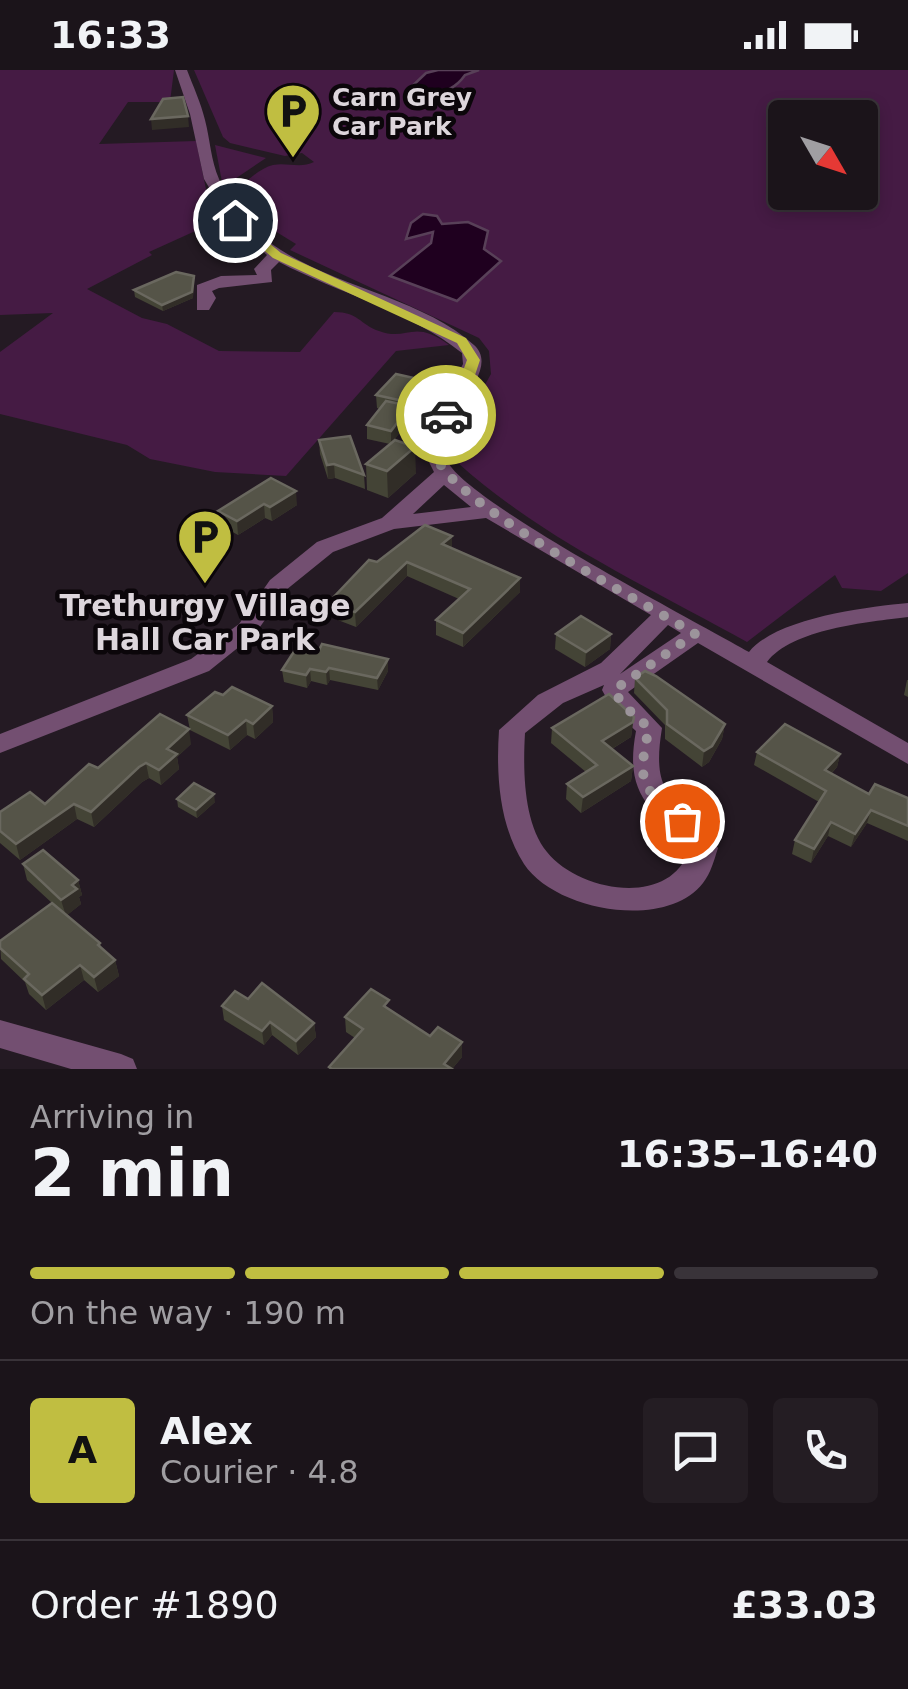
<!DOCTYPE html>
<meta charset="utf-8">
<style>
:root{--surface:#1b141a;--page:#241d23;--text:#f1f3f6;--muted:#a09ea2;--line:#393339;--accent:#c0be41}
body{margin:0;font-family:"DejaVu Sans",sans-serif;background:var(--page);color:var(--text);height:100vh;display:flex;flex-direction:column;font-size:38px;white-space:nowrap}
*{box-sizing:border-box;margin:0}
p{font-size:32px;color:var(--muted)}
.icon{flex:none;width:55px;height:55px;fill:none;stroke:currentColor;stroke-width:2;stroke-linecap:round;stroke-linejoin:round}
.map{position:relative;height:999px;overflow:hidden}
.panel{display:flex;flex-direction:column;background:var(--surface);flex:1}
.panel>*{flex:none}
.needle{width:65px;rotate:129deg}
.fabs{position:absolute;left:768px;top:30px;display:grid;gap:20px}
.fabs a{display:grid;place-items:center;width:110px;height:110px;border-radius:10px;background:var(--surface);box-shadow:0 5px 15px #0003,0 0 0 2px var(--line);font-size:50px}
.pin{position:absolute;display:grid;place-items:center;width:85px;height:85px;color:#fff;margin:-42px;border:5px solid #fff;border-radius:50%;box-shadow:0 2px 10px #0007}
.courier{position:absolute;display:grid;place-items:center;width:100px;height:100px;margin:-50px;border:8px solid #c0be41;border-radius:50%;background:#fff;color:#222;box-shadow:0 2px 12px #0007}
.summary em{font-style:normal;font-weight:700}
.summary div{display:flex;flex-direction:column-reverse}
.summary{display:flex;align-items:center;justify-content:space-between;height:170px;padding:0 30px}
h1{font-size:65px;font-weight:700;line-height:75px}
.bar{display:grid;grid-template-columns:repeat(4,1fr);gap:15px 10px;align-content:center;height:120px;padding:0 30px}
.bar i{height:12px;border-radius:8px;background:var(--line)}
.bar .current{background:var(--accent)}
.bar p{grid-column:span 4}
.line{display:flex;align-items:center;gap:25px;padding:0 30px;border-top:2px solid var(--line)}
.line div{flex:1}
.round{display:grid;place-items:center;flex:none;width:105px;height:105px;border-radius:10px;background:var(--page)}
.status{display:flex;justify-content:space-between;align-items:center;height:70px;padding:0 50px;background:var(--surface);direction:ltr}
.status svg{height:28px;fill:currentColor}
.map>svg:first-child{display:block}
.green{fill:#451b44;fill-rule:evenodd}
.water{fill:#1f001f;stroke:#584058;stroke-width:2.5}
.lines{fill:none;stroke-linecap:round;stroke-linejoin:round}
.minor{fill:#734f71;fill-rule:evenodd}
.wall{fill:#444436}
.shaded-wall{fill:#312d27}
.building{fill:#555448;stroke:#6a685f;stroke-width:2.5}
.route{fill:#c0be41}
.done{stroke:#9c949b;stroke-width:10;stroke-dasharray:0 18}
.labels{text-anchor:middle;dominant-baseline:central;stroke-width:9;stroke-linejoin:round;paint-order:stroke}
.far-poi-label{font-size:25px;font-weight:bold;fill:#ddd6dc;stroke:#0b060a;text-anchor:start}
.poi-label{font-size:30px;font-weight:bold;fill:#ddd6dc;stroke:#0b060a}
</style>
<div class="status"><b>16:33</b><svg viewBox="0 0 49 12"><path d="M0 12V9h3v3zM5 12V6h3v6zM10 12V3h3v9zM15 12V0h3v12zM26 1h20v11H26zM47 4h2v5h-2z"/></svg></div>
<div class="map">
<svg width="908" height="999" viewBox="0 0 908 999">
<rect width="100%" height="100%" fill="#241a23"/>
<g class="green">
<path d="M0 0H174L170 32H128L99 74 196 71 207 124 224 148 149 182 152 185 87 219 142 248 167 254 219 281 300 282 334 242C359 242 359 254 379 261 408 272 413 248 449 275L396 281 286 406 215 402 150 389 127 375 0 344V282L53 243 0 245Z"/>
<path d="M194 0H908V503L881 521 842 518 835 505 747 572C650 518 541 468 458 393L454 369 491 304 489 281 479 268 290 180 296 174 257 150 231 125C243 115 257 99 273 95 287 92 300 99 314 92L302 83 285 86 230 73 223 67ZM785 48H860V122H785Z"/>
<polygon points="215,75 266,88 223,117"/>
</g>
<g class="water">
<path d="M438 0H479L465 5C452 24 431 27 407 21L426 3Z"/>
<polygon points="423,144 437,146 442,154 468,152 488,161 484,179 501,191 457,231 390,206 431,173 433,162 406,169 411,153"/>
</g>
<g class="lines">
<g class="minor">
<path d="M175 0H187C193 16 201 33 205 50 210 69 211 91 219 109 262 215 403 210 474 275 505 303 429 352 448 392 467 432 697 552 749 582 776 548 866 537 908 533V547C868 552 792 559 767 592L908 673V694L698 573 628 622 662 658C648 742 687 721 718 778 714 790 711 803 703 813 666 861 555 841 524 794 499 755 496 705 499 660L538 625 601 593 651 545 486 448 394 459 333 482 286 520 255 564 209 601 0 683V664L191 589 239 554 270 510 317 472 382 448 434 402 425 384 424 370 463 294 462 283C410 241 338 223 279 192L271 200 272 212 219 218 212 221 216 228 209 240H197V215L221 206 257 205 254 199 267 185 230 153 204 109 190 44ZM444 415 471 437 413 444ZM668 555 681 563 620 604ZM604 615 602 620 613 640 636 661C624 725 650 737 689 780 670 838 579 822 547 782 523 753 523 699 525 663L563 633Z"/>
<polygon points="0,950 121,984 133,989 137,999 71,999 0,978"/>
</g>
</g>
<g class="wall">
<polygon points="196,158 241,165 242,177 214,184 197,170"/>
<polygon points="194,206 193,228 163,241 135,227 134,220"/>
<polygon points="427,324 410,343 410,350 393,371 416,403 388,428 367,420 366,394 390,374 367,369 367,355 380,339 377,338 376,325"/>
<polygon points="319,370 364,405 365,419 335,408 328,409 320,384"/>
<polygon points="271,408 297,435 272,451 265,448 238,465 220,455 218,441"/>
<polygon points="452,466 452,479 520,508 520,522 463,577 436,565 436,550 459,529 407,506 356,557 330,547 329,532 377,492"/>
<polygon points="556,564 611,564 610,579 585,597 555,579"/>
<polygon points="388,589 388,601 378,620 330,610 327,615 311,611 307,618 284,612 282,600"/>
<polygon points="635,608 725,654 722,669 709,692 702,697 665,669 665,655 634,623"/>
<polygon points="907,610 908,610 908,627 904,625"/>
<polygon points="223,625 272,636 273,652 255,669 247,665 230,680 190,660 187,645"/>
<polygon points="634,647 631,667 612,679 633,696 631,711 581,743 566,729 567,714 586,702 551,673 552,658"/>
<polygon points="191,674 177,687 179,699 161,715 149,708 142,712 94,757 77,749 20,790 0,773 0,742 45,734 98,698"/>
<polygon points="757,682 840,684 837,697 832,703 869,724 908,728 908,771 867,753 851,777 828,766 811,793 792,784 795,770 819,732 754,695"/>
<polygon points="177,729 215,732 197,748 178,737"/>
<polygon points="23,794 78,810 82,825 79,827 81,834 67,845 100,873 101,878 115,890 119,906 98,922 84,910 46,940 29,924 25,912 1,889 0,871 52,833 27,810"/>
<polygon points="248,929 314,953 316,967 298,985 272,965 264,975 224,950 222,936"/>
<polygon points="389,939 462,987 452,999 329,999 329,997 355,968 346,962 345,947"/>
</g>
<g class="shaded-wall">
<polygon points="188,46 189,57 152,60 151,49"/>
<polygon points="241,165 242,177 214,184 212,172"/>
<polygon points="194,206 193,228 163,241 162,235"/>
<polygon points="427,311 427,324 410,343 410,350 391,374 391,361 408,339 408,332"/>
<polygon points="415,377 416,403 388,428 387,401"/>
<polygon points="334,394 335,408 328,409 327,395"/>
<polygon points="296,421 297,435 272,451 270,437"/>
<polygon points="264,434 265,448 238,465 237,451"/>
<polygon points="452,466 452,480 442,474"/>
<polygon points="407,492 407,506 356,557 355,542"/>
<polygon points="520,508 520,522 463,577 463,563"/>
<polygon points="611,564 610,579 585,597 586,582"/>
<polygon points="388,589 388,601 378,620 377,608"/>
<polygon points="329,598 330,610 327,615 326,602"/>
<polygon points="310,599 311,611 307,618 306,605"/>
<polygon points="272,636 273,652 255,669 253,654"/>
<polygon points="246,650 247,665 230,680 228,665"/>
<polygon points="633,652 631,667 600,686 602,671"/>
<polygon points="725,654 722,669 709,692 702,697 704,681"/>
<polygon points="189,659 191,674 177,687 179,699 161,715 159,700 167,679"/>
<polygon points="840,684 837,697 822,713 825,700"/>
<polygon points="146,693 149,708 142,712 94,757 91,742 139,697"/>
<polygon points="633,696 631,711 581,743 583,727"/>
<polygon points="214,724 215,732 197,748 196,740"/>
<polygon points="74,734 77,749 20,790 16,774"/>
<polygon points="871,740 867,753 851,777 855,764"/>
<polygon points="831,752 828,766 811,793 814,779"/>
<polygon points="78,810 82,825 79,827 81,834 66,846 61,830 72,815"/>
<polygon points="115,890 119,906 98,922 94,907"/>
<polygon points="80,895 84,910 46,940 42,925"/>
<polygon points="270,952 272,965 264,975 262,961"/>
<polygon points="314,953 316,967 298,985 296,971"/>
<polygon points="462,972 462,987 452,999 444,994"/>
</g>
<g class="building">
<polygon points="183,27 188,46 151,49 163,29"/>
<polygon points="224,151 241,165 212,172 196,158"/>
<polygon points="176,202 194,206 192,222 162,235 134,220"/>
<polygon points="396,304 427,311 408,332 376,325"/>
<polygon points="386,331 410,336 391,361 367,355"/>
<polygon points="350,366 364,405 334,394 327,395 319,370"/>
<polygon points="395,370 415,377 387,401 366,394"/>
<polygon points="271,408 296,421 270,437 264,434 237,451 218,441"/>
<polygon points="425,455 452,466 442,474 520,508 463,563 436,550 470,519 407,492 355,542 329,532 369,490 377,492"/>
<polygon points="581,546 611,564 586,582 556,564"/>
<polygon points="322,574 388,589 377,608 329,598 326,602 310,599 306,605 282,600 297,577 318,582"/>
<polygon points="645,601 656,606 725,654 712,676 704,681 667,654 667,640 635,608"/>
<polygon points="232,617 272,636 253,654 246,650 228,665 187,645 215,622 223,625"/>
<polygon points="609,624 634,647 633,652 602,671 633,696 583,727 567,714 597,695 552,658"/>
<polygon points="160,644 189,659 167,679 177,684 159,700 146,693 139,697 91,742 74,734 16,774 0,761 0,742 30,722 45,734 89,694 98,698"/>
<polygon points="785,654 840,684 825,700 869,724 875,714 908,728 908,756 871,740 855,764 831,752 814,779 795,770 826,721 757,682"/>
<polygon points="194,713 214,724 196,740 177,729"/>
<polygon points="43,780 78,810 72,815 77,819 61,830 23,794"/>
<polygon points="52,833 100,873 98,875 115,890 94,907 80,895 42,925 24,909 29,904 0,878 0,871"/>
<polygon points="262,913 314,953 296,971 270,952 262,961 222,936 235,921 248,929"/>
<polygon points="371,919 389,930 384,936 430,966 438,957 462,972 444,994 452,999 332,999 329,997 363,959 345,947"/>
</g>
<polygon class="route" points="231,148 239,148 281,183 466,268 480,290 471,317 451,348 439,345 457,317 467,290 457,273 273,188 231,152"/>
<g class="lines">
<path class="done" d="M446 345C439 358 430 374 437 388 458 437 642 531 695 564L614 620 622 634 649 658C637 713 640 716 682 751"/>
</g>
<defs>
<g id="parking-pin" transform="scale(2.875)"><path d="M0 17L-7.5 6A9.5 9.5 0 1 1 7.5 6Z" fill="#c0be41" stroke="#0b060a"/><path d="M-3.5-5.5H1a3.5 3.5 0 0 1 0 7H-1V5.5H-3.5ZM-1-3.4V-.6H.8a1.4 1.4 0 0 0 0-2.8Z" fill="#111"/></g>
</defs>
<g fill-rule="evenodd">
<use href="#parking-pin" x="293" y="41"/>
<use href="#parking-pin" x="205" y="467"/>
</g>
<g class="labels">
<g class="far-poi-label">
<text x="332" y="27">Carn Grey<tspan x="332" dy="29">Car Park</tspan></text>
</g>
<g class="poi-label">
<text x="205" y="535">Trethurgy Village<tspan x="205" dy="34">Hall Car Park</tspan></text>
</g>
</g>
</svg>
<div class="fabs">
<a><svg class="needle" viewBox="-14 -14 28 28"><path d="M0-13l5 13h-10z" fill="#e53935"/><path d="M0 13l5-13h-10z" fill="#a09ea2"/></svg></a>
</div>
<div class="pin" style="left:682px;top:751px;background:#ea580c"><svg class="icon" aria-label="bag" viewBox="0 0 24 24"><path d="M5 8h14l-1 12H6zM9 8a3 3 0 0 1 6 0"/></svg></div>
<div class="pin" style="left:235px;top:150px;background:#1f2937"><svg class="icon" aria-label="home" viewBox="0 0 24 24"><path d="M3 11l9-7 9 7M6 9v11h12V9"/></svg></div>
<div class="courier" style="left:446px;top:345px"><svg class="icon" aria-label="car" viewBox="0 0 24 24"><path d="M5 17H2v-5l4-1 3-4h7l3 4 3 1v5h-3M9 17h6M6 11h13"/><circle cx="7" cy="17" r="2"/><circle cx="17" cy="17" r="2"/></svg></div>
</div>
<section class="panel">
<div class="summary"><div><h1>2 min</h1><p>Arriving in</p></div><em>16:35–16:40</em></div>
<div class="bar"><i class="current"></i><i class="current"></i><i class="current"></i><i></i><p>On the way · 190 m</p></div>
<div class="line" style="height:180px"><b class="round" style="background:var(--accent);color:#111">A</b><div><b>Alex</b><p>Courier · 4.8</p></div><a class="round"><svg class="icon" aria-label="chat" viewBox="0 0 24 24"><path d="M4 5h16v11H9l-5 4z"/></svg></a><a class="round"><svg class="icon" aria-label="phone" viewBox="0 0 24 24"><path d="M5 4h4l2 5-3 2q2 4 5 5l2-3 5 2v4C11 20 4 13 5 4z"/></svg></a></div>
<div class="line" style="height:130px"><div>Order #1890</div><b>£33.03</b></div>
</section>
